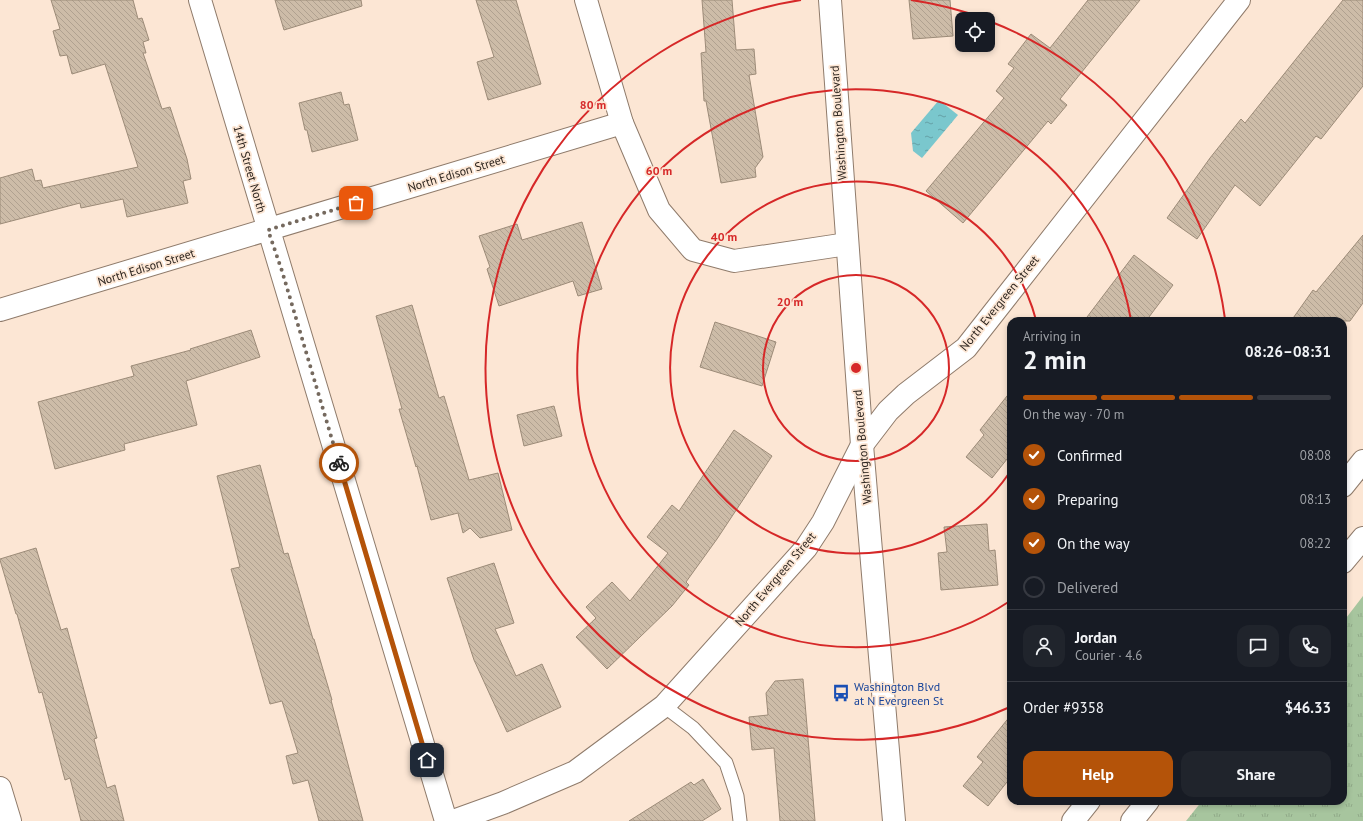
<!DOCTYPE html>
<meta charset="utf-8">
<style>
:root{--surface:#171b24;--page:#20242c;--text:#f1f3f6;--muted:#9ea1a6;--line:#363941;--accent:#b45309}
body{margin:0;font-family:"PT Sans",sans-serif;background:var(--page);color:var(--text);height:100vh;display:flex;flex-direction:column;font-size:15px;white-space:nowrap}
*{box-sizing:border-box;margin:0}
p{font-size:13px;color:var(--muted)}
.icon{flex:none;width:22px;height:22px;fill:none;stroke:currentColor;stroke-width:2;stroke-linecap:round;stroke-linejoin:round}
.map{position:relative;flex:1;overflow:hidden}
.drawer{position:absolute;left:1007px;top:317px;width:340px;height:488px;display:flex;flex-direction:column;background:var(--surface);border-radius:12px;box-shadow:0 2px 6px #0003}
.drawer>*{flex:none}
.buttons{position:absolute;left:955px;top:12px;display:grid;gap:8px}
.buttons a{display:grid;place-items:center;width:40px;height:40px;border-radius:8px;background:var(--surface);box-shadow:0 2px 6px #0003;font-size:20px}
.pin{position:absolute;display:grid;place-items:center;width:34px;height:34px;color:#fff;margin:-17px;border-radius:8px;box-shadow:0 2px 6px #0006}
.courier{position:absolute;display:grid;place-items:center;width:40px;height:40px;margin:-20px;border:3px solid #b45309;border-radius:50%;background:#fff;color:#222;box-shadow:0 1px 5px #0007}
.summary em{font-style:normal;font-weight:800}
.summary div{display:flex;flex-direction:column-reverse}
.summary{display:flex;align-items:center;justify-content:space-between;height:68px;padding:0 16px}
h1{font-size:26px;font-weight:800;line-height:30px}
.bar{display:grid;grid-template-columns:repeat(4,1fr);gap:6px 4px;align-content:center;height:48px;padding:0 16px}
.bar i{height:5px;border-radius:3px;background:var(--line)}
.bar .current{background:var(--accent)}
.bar p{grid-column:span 4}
.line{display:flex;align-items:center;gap:10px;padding:0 16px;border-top:1px solid var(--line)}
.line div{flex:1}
.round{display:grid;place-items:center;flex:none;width:42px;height:42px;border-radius:12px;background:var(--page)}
ol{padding:0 16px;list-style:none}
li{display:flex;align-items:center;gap:12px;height:44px}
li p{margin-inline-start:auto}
li .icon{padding:4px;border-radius:50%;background:var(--accent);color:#fff;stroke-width:4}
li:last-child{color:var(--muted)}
li i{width:22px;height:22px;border:2px solid var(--line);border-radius:50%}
.cta{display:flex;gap:8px;margin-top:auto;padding:8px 16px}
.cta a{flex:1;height:46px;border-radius:12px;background:var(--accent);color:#fff;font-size:16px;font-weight:800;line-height:46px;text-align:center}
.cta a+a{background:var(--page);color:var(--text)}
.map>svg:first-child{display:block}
.grass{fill:url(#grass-tufts)}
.water{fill:url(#water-ripples)}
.building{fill:url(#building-back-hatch);stroke:#9c8b78}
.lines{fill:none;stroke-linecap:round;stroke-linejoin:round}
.service-casing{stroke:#8f7b6b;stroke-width:15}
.minor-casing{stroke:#8f7b6b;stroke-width:24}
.secondary-casing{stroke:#8f7b6b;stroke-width:24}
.service{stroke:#fff;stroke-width:13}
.minor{stroke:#fff;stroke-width:22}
.secondary{stroke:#fff;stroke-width:22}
.done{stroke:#75695e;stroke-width:4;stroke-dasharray:0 7.2}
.route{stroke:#b45309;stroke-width:5}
.ring{fill:none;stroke:#d62828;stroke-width:2}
.labels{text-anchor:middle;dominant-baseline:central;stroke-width:3.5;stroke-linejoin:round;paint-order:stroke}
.street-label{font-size:12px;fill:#2d251f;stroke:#fce6d4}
.transit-label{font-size:12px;fill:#164399;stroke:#fce6d4;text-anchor:start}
.centre{fill:#d62828;stroke:#fce6d4;stroke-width:2}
.ring-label{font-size:12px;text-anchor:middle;font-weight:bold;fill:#d62828;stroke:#fce6d4;stroke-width:3.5;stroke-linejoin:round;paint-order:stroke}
</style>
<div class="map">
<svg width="1363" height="821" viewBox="0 0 1363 821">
<defs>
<pattern id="grass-tufts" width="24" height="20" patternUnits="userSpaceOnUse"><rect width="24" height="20" fill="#a7c59e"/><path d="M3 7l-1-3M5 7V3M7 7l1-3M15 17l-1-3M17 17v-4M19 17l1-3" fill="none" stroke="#90a988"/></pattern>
<pattern id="water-ripples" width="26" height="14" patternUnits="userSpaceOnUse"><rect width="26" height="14" fill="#7ac7cd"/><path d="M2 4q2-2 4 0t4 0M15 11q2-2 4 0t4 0" fill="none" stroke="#64a1a6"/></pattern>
<pattern id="building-back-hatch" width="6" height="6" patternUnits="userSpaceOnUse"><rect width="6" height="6" fill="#cdbca8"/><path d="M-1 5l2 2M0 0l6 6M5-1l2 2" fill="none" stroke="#b0a190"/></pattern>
</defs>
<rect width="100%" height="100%" fill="#fce6d4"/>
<polygon class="grass" points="1363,596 1363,821 1186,821 1202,801 1343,801 1343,622"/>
<polygon class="water" points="939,100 958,115 922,158 913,151 911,133"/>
<g class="building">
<polygon points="51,0 133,0 138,19 142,18 149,40 143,42 146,53 143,53 162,109 170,107 187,159 191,179 183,181 188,203 127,217 123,199 81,208 80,203 0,224 0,178 32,169 35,181 41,180 43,188 138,167 105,64 72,74 67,55 60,56 53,31 60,29"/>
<polygon points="275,0 361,0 362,6 284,30"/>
<polygon points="476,0 516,0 541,84 488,100 477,62 494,57"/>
<polygon points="702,0 732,0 736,50 754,49 756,74 749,75 763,157 755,168 756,177 721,183 706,101 704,101 701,53 706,52"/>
<polygon points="909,0 950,0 953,36 913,39"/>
<polygon points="1088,0 1140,0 1060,99 1067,105 1051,124 1048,121 963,223 926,191 1004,98 996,91 1014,68 1008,64 1031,34 1050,48"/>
<polygon points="1343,0 1363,0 1363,86 1321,139 1316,136 1260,206 1235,185 1197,239 1167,218 1210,158 1241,119 1245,123"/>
<polygon points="341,92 344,105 349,104 358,140 312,152 307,130 305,130 299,103"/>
<polygon points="582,222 602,289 578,296 573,281 499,306 487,269 490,267 479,236 517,224 522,240"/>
<polygon points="1363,235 1363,303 1350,321 1291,321 1313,290 1316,292"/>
<polygon points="1134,255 1173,285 1146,321 1084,321"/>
<polygon points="412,305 439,398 444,396 469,480 498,473 512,530 480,538 470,528 463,533 458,513 431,520 417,466 416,467 399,409 402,409 376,316"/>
<polygon points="715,322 776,342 762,386 700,367"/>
<polygon points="251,330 260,357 186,381 197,425 124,444 125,450 55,469 38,402 134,376 131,366 191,350 190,349"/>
<polygon points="1011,391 1011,454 992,478 966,457 984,435 980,430"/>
<polygon points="554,406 562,436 524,446 517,415"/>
<polygon points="734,430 772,456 717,539 686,582 689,585 672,606 607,669 576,637 596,618 586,607 612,582 630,601 668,553 647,537 672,505 679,511"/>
<polygon points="260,465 284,554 288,553 313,639 314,639 332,700 331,700 363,821 319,821 308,780 293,784 286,756 298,753 282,701 270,704 231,569 240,567 217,476"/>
<polygon points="987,524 989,551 995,550 998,585 941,590 938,553 947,552 944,527"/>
<polygon points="36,548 61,630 67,628 97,738 94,739 107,788 115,785 124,821 81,821 70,778 65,780 42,692 39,693 17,614 16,614 0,560 0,559"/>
<polygon points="494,563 514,623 495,629 516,676 542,664 561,707 507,732 474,660 447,578"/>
<polygon points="803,679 815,821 780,821 774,748 752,750 749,717 768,715 766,693 775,681"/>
<polygon points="1011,715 1011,786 1007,782 988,806 963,786 983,762 977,757"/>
<polygon points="703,779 721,809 702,821 629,821 691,782 694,785"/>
</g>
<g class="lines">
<g class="service-casing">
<polyline id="service" points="664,706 693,728 726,763 737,796 740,821"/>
</g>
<g class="minor-casing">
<g id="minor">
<polyline points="200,0 446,821"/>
<polyline points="586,0 622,123 659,210 693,250 734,261 847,244"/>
<polyline points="0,310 622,123"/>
<polyline points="0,788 10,821"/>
<polyline points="453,821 503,803 575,772 664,706 806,548 823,522 862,445 888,411 906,394 966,348 1239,0"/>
</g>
</g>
<g class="secondary-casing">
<g id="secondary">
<polyline points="830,0 862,445 894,821"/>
<polyline points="1343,486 1363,461"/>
<polyline points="1343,562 1363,538"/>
<polyline points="1073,821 1089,801"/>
<polyline points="1132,821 1148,801"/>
</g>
</g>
<use href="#service" class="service"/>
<use href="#minor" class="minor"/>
<use href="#secondary" class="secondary"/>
</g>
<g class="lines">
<polyline class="done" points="339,463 282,271 268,230 356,203"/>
<polyline class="route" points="339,463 427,760"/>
</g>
<g class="ring">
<circle cx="856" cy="368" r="93"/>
<path d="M1010 472A186 186 0 1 1 1036 320"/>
<path d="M1010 601A279 279 0 1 1 1131 320"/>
<path d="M1010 707A372 372 0 1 1 801 0M911 0A372 372 0 0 1 983 18M989 21A372 372 0 0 1 1225 319"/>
</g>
<defs>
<g id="bus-bare" transform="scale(1.38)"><path d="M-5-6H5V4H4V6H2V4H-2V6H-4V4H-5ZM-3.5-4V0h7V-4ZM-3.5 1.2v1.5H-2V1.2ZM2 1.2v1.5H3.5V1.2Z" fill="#1a4fb4" stroke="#fce6d4" stroke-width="2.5" paint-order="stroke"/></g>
</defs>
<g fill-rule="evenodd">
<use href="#bus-bare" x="841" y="693"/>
</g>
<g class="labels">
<g class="street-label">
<text transform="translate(838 123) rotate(-94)">Washington Boulevard</text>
<text transform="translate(250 169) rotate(74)">14th Street North</text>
<text transform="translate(456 173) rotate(-17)">North Edison Street</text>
<text transform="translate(146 267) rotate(-17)">North Edison Street</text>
<text transform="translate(999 303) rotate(-51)">North Evergreen Street</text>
<text transform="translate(862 447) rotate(-95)">Washington Boulevard</text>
<text transform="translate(775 579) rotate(-50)">North Evergreen Street</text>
</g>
<g class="transit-label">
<text x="854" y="686">Washington Blvd<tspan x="854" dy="14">at N Evergreen St</tspan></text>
</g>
</g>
<circle cx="856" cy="368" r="6" class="centre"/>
<g class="ring-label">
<text x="593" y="109">80 m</text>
<text x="659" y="175">60 m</text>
<text x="724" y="241">40 m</text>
<text x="790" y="306">20 m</text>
</g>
</svg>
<div class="buttons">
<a><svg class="icon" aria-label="locate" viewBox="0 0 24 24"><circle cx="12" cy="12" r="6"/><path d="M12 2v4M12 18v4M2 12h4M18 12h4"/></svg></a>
</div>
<div class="pin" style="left:356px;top:203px;background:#ea580c"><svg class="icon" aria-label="bag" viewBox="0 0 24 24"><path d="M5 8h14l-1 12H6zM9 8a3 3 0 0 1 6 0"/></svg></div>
<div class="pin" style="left:427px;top:760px;background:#1f2937"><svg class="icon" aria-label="home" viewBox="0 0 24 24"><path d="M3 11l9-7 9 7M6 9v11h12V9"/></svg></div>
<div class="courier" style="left:339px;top:463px"><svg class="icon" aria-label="bike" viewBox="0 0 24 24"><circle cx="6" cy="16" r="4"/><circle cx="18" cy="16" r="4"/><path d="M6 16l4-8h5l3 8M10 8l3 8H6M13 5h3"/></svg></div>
<section class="drawer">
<div class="summary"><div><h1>2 min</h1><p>Arriving in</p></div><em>08:26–08:31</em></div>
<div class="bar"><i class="current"></i><i class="current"></i><i class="current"></i><i></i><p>On the way · 70 m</p></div>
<ol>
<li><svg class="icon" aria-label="check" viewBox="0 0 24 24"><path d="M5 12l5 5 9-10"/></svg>Confirmed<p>08:08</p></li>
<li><svg class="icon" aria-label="check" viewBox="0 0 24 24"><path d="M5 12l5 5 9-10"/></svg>Preparing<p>08:13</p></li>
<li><svg class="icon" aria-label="check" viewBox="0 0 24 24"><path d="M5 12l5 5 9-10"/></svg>On the way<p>08:22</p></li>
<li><i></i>Delivered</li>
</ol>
<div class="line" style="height:72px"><a class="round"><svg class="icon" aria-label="person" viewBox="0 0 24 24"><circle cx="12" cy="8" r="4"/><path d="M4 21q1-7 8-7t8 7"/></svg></a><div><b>Jordan</b><p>Courier · 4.6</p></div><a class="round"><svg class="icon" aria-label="chat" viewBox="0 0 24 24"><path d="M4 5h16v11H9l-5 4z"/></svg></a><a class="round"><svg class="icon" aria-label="phone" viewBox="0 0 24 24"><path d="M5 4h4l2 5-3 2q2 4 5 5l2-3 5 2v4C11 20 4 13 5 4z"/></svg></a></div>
<div class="line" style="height:52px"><div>Order #9358</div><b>$46.33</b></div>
<div class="cta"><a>Help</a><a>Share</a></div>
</section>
</div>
